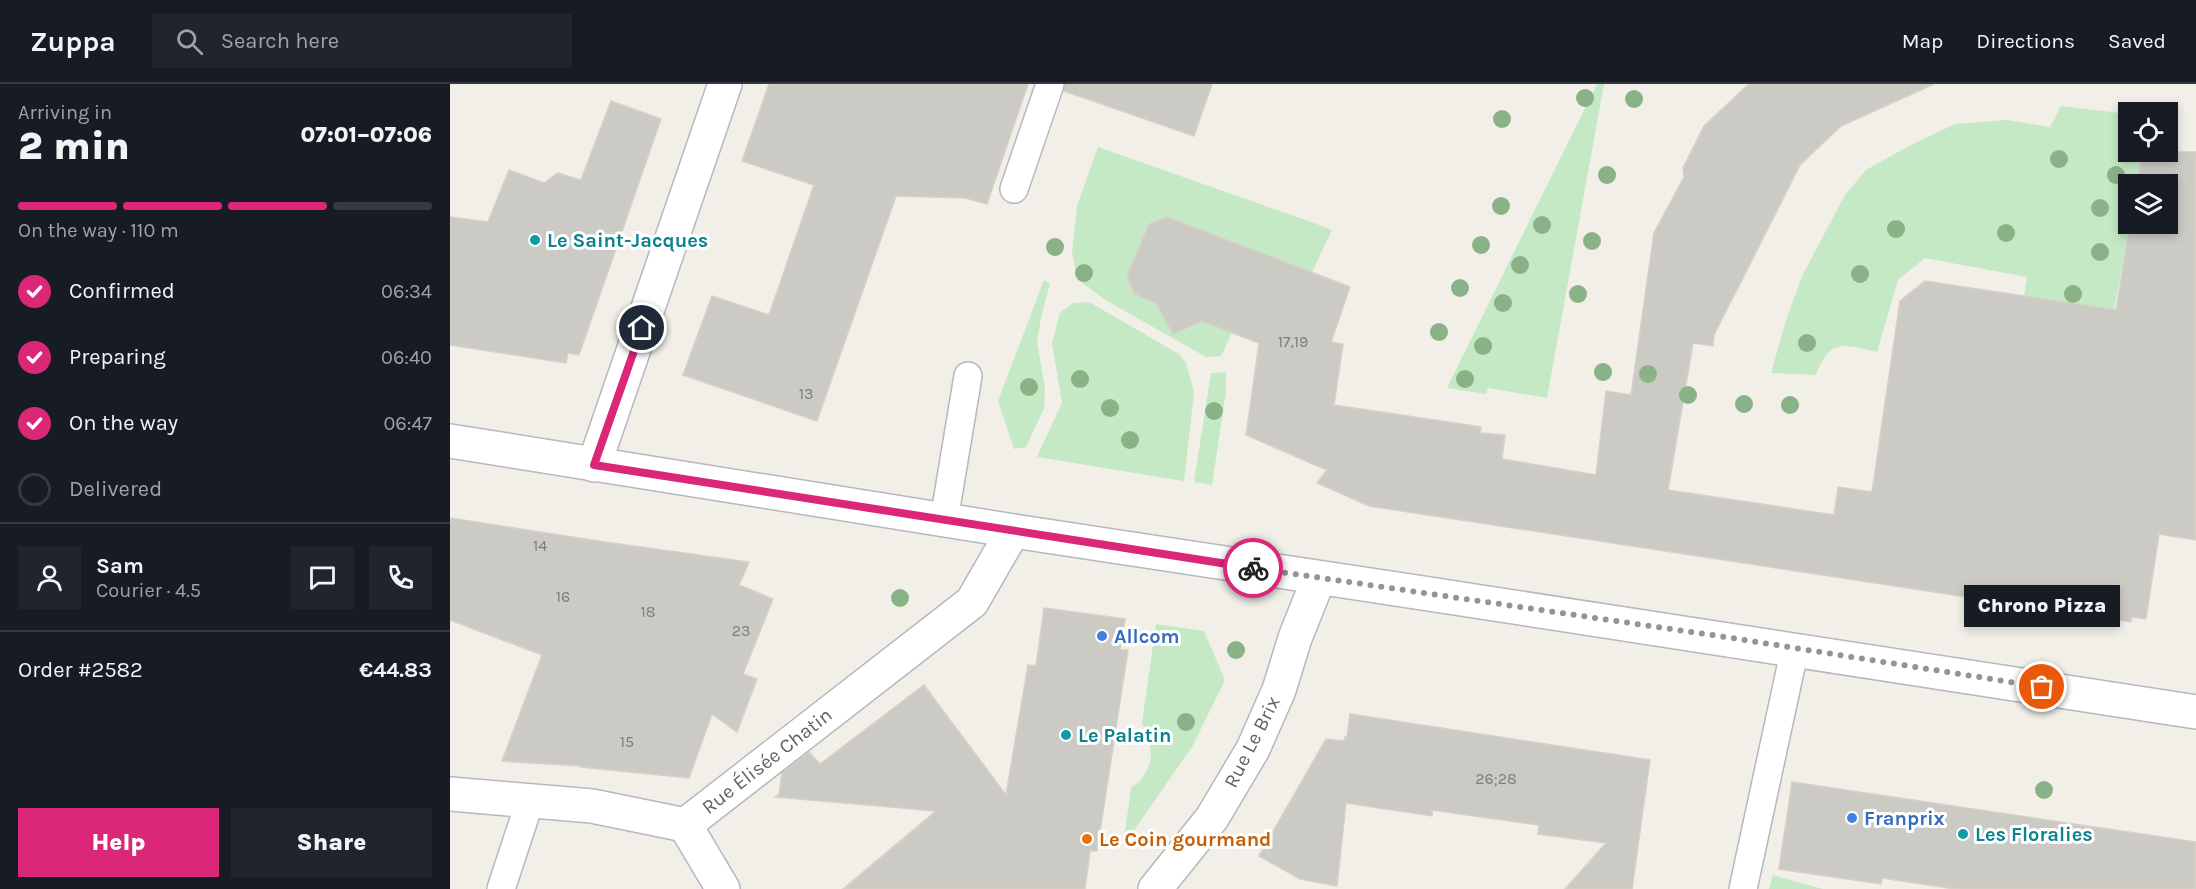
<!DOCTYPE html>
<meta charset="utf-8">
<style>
:root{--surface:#171b24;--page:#20242c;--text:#f1f3f6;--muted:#9ea1a6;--line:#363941;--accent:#db2777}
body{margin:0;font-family:Karla,sans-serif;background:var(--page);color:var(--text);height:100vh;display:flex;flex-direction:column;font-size:22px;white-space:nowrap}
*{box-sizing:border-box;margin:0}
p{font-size:20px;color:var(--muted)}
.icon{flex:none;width:33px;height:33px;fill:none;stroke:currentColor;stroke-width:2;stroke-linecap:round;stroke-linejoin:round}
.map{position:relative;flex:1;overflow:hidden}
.side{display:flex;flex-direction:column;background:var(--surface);width:450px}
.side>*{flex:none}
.controls{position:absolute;left:1668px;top:18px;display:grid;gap:12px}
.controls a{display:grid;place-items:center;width:60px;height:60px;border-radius:0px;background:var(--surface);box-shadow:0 3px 9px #0003;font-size:30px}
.pin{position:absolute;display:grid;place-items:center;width:51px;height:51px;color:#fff;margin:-26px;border:3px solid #fff;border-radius:50%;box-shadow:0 2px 6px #0007}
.courier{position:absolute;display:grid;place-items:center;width:60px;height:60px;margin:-30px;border:4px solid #db2777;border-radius:50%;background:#fff;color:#222;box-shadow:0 2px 8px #0007}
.bubble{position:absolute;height:42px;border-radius:0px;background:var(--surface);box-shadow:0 3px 9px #0003;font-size:20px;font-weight:800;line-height:42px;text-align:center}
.head em{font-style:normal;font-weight:800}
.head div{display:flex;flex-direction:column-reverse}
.head{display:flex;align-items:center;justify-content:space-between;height:102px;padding:0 18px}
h1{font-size:39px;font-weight:800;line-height:45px}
.bar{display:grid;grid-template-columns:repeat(4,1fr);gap:9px 6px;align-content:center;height:72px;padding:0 18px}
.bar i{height:8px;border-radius:4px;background:var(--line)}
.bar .selected{background:var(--accent)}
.bar p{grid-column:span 4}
.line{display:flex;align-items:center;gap:15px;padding:0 18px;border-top:2px solid var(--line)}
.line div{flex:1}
.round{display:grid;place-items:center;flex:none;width:63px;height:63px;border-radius:0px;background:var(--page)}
ol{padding:0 18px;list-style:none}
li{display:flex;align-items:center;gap:18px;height:66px}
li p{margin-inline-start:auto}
li .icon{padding:6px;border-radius:50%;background:var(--accent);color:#fff;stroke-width:4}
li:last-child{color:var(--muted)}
li i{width:33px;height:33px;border:3px solid var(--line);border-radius:50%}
.cta{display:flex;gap:12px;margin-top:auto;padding:12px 18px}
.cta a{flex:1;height:69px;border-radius:0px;background:var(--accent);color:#fff;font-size:24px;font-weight:800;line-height:69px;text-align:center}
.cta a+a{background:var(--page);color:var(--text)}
header{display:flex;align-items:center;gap:36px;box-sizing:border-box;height:84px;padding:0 30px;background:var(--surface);border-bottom:2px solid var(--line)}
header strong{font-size:28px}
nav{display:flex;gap:33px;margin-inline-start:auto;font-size:21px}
.search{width:420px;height:54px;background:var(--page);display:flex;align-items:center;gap:15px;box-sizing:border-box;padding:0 21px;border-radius:0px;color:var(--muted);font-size:22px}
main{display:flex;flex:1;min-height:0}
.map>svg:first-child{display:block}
.green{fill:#c5e8c5}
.building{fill:#cccac5;stroke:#d6d1c6;stroke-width:1.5}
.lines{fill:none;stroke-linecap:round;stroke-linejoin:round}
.service-casing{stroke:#b5b8bc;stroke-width:30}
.minor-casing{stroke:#b5b8bc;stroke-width:36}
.service{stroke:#fff;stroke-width:27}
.minor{stroke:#fff;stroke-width:33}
.tree{fill:#89b387}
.done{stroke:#929495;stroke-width:6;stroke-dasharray:0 10.8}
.route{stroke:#db2777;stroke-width:8}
.culture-dot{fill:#0f9aa8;stroke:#fff;stroke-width:2}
.shop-dot{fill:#3f7fe0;stroke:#fff;stroke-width:2}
.food-dot{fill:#e8710a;stroke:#fff;stroke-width:2}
.labels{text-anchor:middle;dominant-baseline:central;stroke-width:6;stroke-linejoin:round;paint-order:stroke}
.number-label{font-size:16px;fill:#7a7d7f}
.culture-label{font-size:20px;font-weight:bold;fill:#0d838f;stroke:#fff;text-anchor:start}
.shop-label{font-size:20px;font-weight:bold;fill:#366cbe;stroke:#fff;text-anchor:start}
.street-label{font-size:20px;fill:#5f6368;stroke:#fff}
.food-label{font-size:20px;font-weight:bold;fill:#c56008;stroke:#fff;text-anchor:start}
</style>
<header>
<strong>Zuppa</strong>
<div class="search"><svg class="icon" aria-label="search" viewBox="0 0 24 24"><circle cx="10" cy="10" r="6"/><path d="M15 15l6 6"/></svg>Search here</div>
<nav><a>Map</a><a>Directions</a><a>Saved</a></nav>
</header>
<main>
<section class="side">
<div class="head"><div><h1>2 min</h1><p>Arriving in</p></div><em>07:01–07:06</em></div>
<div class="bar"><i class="selected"></i><i class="selected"></i><i class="selected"></i><i></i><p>On the way · 110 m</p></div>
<ol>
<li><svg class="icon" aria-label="check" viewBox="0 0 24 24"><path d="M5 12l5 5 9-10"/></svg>Confirmed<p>06:34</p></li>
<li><svg class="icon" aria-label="check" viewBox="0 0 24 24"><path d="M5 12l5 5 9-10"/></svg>Preparing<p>06:40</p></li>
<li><svg class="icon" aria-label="check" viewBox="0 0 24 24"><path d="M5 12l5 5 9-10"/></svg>On the way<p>06:47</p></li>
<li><i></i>Delivered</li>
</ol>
<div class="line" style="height:108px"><a class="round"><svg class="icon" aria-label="person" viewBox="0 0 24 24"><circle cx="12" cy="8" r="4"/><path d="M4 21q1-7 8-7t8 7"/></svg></a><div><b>Sam</b><p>Courier · 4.5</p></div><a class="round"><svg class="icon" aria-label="chat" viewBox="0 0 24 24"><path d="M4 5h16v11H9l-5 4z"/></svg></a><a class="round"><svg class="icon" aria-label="phone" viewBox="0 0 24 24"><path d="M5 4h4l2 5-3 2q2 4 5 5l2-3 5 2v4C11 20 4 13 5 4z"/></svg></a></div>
<div class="line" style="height:78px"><div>Order #2582</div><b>€44.83</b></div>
<div class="cta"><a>Help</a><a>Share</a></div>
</section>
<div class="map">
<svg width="1746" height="805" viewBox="0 0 1746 805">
<rect width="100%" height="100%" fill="#f1efe8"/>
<g class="green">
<polygon points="1147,0 1154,0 1097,314 1038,304 1036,310 997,304"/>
<path d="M1611 22 1678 30V68H1692L1687 100H1678V140H1680L1664 226 1574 213 1577 193 1475 174 1448 196 1427 268C1393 260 1380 254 1366 291L1321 289 1337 233 1353 190 1395 111 1416 86 1459 62 1505 40 1557 36 1600 43Z"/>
<polygon points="648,63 864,139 882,146 862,188 717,133 699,140 677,193 685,210 706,219 723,250 752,237 782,248 771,272 756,273 657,217 628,196 622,169 627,122"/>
<polygon points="594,196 600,200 592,229 587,257 595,305 594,324 576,363 564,365 548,317"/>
<polygon points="639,218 729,270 736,279 744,308 734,397 587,373 612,319 602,259 610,229 623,219"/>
<polygon points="776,288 776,307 762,401 744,398 761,289"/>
<polygon points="706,540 754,547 775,596 742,663 680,752 675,748 681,704 691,696 697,686 701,675 700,656 692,639"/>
<polygon points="1323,791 1373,805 1319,805"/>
</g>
<g class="building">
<polygon points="319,0 578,0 537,120 515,114 446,112 367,337 233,291 262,212 319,231 364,101 292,77"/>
<polygon points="615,0 762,0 744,52 614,7"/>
<polygon points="1299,0 1484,0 1391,42 1350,81 1264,251 1263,262 1243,259 1218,406 1384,431 1388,403 1422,408 1450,217 1475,197 1666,226 1680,140 1718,140 1718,100 1687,100 1692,68 1746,68 1746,456 1709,450 1696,535 1681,533 1681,538 919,422 867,399 877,386 796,351 809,259 752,237 723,250 706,219 685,210 677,193 699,140 717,133 900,203 881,258 893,260 884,321 1031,343 1030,349 1055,351 1052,375 1146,391 1156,307 1181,311 1204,149 1234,93 1233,84 1254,42"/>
<polygon points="161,17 211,35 129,271 118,269 116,279 0,261 0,133 38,138 59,86 94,99 108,89 131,96"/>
<polygon points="0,434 148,457 299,478 289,501 323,515 293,590 307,595 287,648 262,630 239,694 131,683 131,682 52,677 92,571 0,536"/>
<polygon points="594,524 675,535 670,566 678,566 647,767 640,767 635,805 393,805 486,727 325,713 329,710 332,689 359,668 370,680 474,601 556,711 578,581 586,582"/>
<polygon points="900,630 1200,676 1182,805 1115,805 1156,759 1088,750 1089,741 982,726 982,732 896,719 887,802 850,795 809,772 876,655 894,657 895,653 897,653"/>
<polygon points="1342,698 1746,758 1746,805 1505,805 1432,794 1431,800 1329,785"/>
</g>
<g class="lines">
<g class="service-casing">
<g id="service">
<polyline points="564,105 600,0"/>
<polyline points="494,436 518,292"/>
<polyline points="51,805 80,717"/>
<polyline points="1293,805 1345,564"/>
</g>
</g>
<g class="minor-casing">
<g id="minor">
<path d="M0 357C190 386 380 419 570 448 962 508 1354 565 1746 628"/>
<polyline points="144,381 275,0"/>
<polyline points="0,710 142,722 235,741 522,518 563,447"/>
<polyline points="235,741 273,805"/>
<polyline points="705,805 762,734 803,665 829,606 845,554 869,494"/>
</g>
</g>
<use href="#service" class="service"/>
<use href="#minor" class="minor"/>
</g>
<g class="tree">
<circle cx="1135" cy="14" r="9"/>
<circle cx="1184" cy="15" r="9"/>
<circle cx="1052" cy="35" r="9"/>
<circle cx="1609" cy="75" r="9"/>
<circle cx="1157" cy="91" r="9"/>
<circle cx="1666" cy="91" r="9"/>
<circle cx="1051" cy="122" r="9"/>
<circle cx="1650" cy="124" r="9"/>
<circle cx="1092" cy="141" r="9"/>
<circle cx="1446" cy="145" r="9"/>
<circle cx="1556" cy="149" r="9"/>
<circle cx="1142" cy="157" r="9"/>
<circle cx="1031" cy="161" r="9"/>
<circle cx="605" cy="163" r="9"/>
<circle cx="1650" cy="168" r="9"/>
<circle cx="1070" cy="181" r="9"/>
<circle cx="634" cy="189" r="9"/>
<circle cx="1410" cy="190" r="9"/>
<circle cx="1010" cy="204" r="9"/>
<circle cx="1128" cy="210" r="9"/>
<circle cx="1623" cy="210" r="9"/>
<circle cx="1053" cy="219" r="9"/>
<circle cx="989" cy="248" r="9"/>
<circle cx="1357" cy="259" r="9"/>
<circle cx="1033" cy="262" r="9"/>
<circle cx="1153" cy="288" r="9"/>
<circle cx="1198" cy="290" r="9"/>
<circle cx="630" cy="295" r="9"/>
<circle cx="1015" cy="295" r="9"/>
<circle cx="579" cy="303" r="9"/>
<circle cx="1238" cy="311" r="9"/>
<circle cx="1294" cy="320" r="9"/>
<circle cx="1340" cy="321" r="9"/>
<circle cx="660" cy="324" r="9"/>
<circle cx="764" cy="327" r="9"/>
<circle cx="680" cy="356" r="9"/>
<circle cx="450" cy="514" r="9"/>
<circle cx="786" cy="566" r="9"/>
<circle cx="736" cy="638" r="9"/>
<circle cx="1594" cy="706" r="9"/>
</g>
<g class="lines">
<polyline class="done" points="803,484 1269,552 1592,603"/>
<polyline class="route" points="192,244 144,381 803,484"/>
</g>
<g class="culture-dot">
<circle cx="85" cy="156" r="6"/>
<circle cx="616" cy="651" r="6"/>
<circle cx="1513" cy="750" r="6"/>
</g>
<g class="shop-dot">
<circle cx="652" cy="552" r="6"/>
<circle cx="1402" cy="734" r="6"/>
</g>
<circle class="food-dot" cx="637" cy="755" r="6"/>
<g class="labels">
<g class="number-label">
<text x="843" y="257">17,19</text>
<text x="356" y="309">13</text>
<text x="90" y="461">14</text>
<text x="113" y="512">16</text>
<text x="198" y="527">18</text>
<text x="291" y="546">23</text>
<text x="177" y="657">15</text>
<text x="1046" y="694">26;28</text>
</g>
<g class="culture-label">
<text x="97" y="156">Le Saint-Jacques</text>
<text x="628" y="651">Le Palatin</text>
<text x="1525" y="750">Les Floralies</text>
</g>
<g class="shop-label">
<text x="664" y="552">Allcom</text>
<text x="1414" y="734">Franprix</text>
</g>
<g class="street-label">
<text transform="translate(802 658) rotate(-63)">Rue Le Brix</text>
<text transform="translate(317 677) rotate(-38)">Rue Élisée Chatin</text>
</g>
<g class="food-label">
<text x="649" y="755">Le Coin gourmand</text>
</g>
</g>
</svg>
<div class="controls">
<a><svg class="icon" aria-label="locate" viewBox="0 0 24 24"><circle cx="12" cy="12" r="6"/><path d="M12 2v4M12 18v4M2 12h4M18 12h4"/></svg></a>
<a><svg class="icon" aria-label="layers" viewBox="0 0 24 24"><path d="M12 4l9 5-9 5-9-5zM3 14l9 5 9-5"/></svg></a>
</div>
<div class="pin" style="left:1592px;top:603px;background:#ea580c"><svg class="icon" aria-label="bag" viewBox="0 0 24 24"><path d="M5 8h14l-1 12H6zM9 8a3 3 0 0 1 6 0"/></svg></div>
<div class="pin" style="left:192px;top:244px;background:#1f2937"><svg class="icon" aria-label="home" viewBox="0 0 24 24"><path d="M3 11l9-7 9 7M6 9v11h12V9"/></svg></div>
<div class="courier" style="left:803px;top:484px"><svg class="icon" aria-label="bike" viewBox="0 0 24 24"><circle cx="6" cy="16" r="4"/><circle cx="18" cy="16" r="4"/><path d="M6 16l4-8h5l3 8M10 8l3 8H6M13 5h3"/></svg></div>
<div class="bubble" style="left:1514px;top:501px;width:156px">Chrono Pizza</div>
</div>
</main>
